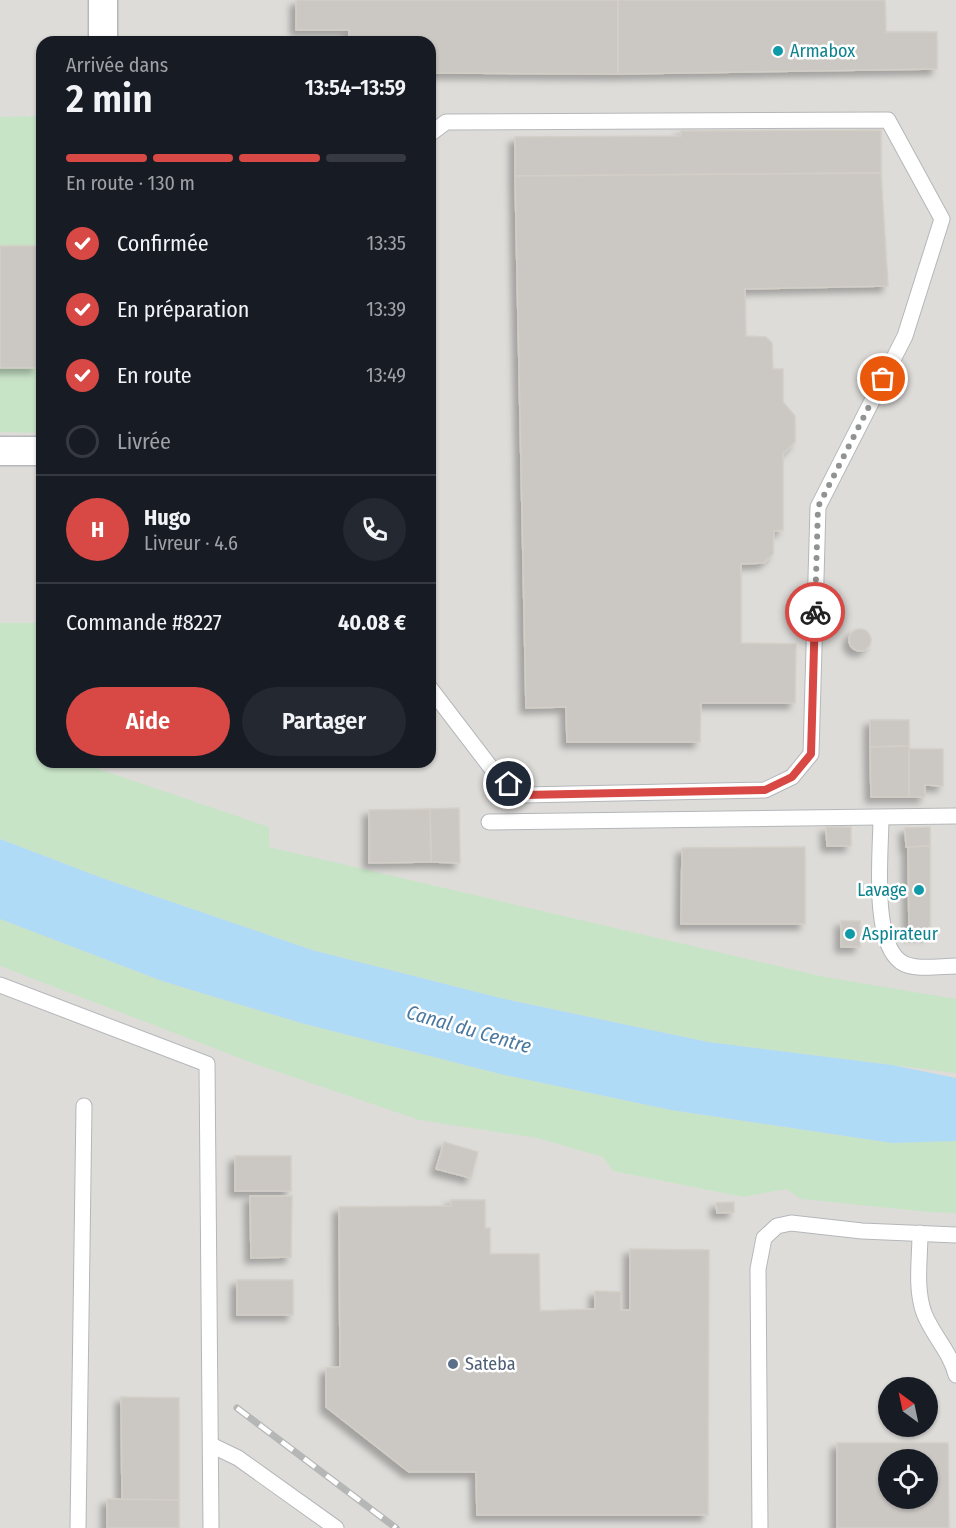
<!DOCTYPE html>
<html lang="fr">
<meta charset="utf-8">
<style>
:root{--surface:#171b24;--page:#242831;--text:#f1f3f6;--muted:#9ea1a6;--line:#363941;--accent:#d84844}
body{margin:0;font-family:"Fira Sans Condensed",sans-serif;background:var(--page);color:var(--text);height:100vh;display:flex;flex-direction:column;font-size:22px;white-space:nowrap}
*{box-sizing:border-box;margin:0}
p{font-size:20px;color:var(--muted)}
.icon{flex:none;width:33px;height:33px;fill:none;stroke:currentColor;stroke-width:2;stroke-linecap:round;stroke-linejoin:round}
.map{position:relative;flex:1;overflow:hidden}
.details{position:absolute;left:36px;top:36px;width:400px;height:732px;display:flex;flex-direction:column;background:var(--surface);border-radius:18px;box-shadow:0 2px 4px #0004}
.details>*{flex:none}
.needle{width:39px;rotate:327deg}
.controls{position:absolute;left:878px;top:1377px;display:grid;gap:12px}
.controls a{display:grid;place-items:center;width:60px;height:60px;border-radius:50%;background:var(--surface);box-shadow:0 2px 4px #0004;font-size:30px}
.pin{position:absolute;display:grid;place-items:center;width:51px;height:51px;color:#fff;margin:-26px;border:3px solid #fff;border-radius:50%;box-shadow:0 2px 6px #0007}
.courier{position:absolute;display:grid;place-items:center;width:60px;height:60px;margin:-30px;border:4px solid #d84844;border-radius:50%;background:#fff;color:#222;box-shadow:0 2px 8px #0007}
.head em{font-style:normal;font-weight:600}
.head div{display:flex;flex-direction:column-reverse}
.head{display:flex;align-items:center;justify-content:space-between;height:102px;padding:0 30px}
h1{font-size:39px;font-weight:600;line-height:45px}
.bar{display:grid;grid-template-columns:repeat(4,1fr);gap:9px 6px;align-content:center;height:72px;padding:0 30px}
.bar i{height:8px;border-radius:4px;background:var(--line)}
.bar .active{background:var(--accent)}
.bar p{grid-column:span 4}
.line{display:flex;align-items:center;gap:15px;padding:0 30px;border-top:2px solid var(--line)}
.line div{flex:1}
.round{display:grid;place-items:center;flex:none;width:63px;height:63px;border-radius:32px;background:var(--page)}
ol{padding:0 30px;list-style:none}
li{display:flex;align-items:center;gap:18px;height:66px}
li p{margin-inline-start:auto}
li .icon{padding:6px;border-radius:50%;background:var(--accent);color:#fff;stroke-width:4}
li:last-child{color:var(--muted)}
li i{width:33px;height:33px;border:3px solid var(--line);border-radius:50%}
.cta{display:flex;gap:12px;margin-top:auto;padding:12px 30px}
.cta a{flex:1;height:69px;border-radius:36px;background:var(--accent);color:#fff;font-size:24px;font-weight:600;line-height:69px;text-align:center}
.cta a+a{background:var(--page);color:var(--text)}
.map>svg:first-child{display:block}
.industrial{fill:#dedcd9;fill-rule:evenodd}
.green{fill:#c8e4c7}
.water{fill:#b0dbf6}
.building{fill:#cbc8c4;stroke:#d3cec6;stroke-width:1.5;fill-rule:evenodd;filter:url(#shadow)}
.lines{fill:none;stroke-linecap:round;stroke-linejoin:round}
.service-casing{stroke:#b4b7ba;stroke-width:17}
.minor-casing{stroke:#b4b7ba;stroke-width:31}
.service{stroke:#fff;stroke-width:15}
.minor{stroke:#fff;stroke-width:28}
.rail-casing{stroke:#b5b6b6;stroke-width:7}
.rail{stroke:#fff;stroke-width:4.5;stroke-dasharray:14;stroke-linecap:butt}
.done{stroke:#919393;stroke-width:6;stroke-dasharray:0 10.8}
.route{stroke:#d84844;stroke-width:8}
.culture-dot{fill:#0f9aa8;stroke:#fff;stroke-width:2}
.service-dot{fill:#5c6f8a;stroke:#fff;stroke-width:2}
.labels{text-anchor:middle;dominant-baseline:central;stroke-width:5;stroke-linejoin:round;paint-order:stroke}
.culture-label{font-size:18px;fill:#0d838f;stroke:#fff;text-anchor:start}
.service-label{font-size:18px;fill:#4e5e75;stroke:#fff;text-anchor:start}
.water-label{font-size:20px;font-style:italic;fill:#4a789f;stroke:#fff}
</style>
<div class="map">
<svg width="956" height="1528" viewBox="0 0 956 1528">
<defs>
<filter id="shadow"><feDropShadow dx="-5.5" dy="5.5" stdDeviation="3" flood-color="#0004"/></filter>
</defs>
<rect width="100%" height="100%" fill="#efede7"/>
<path class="industrial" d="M0 0H956V1528H0ZM42 42H430V762H42ZM888 1388H927V1426H888ZM888 1460H927V1498H888Z"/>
<g class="green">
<polygon points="42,116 42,433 0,432 0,368 38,367 37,246 0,246 0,117"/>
<polygon points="0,623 42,623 42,762 78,762 269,827 269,847 825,977 956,999 956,1073 708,1042 500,998 312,950 102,878 0,839"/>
<polygon points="0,919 162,981 301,1023 504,1075 671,1110 892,1143 956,1140 956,1213 928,1212 801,1199 786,1189 743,1197 613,1171 603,1157 537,1138 419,1120 255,1064 0,966"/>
</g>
<polygon class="water" points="0,839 102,878 312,950 500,998 708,1042 892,1065 956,1078 956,1141 892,1143 671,1110 504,1075 301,1023 162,981 0,919"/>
<g class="building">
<polygon points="296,0 618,0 618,74 430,73 430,42 349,42 349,30 296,30"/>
<polygon points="618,0 885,0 886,32 937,32 937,69 618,74"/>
<polygon points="881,130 881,173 515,176 515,137 681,136 681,131"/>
<polygon points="881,173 888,286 745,289 746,336 766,337 772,343 773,369 783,369 783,402 795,416 795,442 783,454 783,530 774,531 773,554 764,563 741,564 741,643 796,644 795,703 701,703 700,742 567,742 566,707 526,708 515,176"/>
<polygon points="0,246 37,246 38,368 0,368"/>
<circle cx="860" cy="640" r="11"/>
<polygon points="870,720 909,720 909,746 870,747"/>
<polygon points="909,746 909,797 871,797 870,747"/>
<polygon points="909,749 943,749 943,786 925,785 925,797 909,797"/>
<polygon points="459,808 460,863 431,862 430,809"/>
<polygon points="430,809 431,862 369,863 369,810"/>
<polygon points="826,827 851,827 851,846 827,846"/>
<polygon points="930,827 930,846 906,847 905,828"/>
<polygon points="930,846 930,934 909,934 908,847"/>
<polygon points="805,847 805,924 681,924 682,848"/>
<rect x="841" y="921" width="19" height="26"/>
<polygon points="444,1142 478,1152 471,1178 436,1169"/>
<rect x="235" y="1156" width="56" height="35"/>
<polygon points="250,1196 292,1196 291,1257 251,1258"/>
<polygon points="451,1200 485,1200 485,1228 490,1228 490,1254 539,1254 540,1311 595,1309 595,1291 621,1292 621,1310 630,1310 630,1249 709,1250 708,1515 477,1515 476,1472 409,1472 326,1407 326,1368 340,1367 339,1207 451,1206"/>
<polygon points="734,1202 734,1212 717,1213 716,1203"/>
<rect x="237" y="1280" width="56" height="35"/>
<polygon points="121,1397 179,1398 179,1500 122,1500"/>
<path d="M837 1443H948L949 1528H837ZM888 1460H927V1498H888Z"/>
<polygon points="107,1499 179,1500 179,1528 107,1528"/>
</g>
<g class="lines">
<g class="service-casing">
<g id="service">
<polyline points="430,134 446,122 888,120 942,219 905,336 818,507 811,754 792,777 765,790 524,795 495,773 430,688"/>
<path d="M881 818C881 851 871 941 901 962 914 971 941 966 956 966"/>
<polyline points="489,822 956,816"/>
<polyline points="0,985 207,1064 211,1528"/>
<path d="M920 1233C920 1260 915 1288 924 1313 933 1336 950 1351 956 1375"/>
<polyline points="211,1445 238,1458 336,1528"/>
<polyline points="78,1528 84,1106"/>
<polyline points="760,1528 758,1269 764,1238 777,1226 791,1223 862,1231 956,1235"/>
</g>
</g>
<g class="minor-casing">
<g id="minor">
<polyline points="103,42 103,0"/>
<polyline points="0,451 42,451"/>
</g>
</g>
<use href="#service" class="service"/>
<use href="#minor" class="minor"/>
<g class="rail-casing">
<polyline id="rail" points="237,1408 396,1528"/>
</g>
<use href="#rail" class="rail"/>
</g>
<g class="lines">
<polyline class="done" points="815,612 818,507 883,379"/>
<polyline class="route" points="509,784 524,795 765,790 792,777 811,754 815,612"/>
</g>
<g class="culture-dot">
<circle cx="778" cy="51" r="6"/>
<circle cx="919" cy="890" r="6"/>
<circle cx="850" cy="934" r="6"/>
</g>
<circle class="service-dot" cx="453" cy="1364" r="6"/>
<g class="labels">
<g class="culture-label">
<text x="790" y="51">Armabox</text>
<text x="907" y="890" text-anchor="end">Lavage</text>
<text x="862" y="934">Aspirateur</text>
</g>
<g class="service-label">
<text x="465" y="1364">Sateba</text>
</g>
<g class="water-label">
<text transform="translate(469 1029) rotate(16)">Canal du Centre</text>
</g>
</g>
</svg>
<div class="controls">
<a><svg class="needle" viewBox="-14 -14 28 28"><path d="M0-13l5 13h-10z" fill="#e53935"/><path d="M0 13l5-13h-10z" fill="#9ea1a6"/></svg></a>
<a><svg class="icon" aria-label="locate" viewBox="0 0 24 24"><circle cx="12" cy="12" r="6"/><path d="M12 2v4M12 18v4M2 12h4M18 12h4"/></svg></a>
</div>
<div class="pin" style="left:883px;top:379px;background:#ea580c"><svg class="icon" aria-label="bag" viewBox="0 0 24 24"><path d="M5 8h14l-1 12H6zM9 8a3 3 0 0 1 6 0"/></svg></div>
<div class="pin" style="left:509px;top:784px;background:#1f2937"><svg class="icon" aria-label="home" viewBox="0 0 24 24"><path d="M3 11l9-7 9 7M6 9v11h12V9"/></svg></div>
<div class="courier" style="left:815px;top:612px"><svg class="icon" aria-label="bike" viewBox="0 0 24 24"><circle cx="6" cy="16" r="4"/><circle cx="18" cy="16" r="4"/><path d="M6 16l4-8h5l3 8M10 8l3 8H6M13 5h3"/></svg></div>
<section class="details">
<div class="head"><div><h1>2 min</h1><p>Arrivée dans</p></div><em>13:54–13:59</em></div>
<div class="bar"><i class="active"></i><i class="active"></i><i class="active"></i><i></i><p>En route · 130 m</p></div>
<ol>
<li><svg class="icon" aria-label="check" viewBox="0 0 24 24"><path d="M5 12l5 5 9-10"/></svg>Confirmée<p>13:35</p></li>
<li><svg class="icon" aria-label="check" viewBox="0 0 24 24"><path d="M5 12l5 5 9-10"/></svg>En préparation<p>13:39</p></li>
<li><svg class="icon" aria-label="check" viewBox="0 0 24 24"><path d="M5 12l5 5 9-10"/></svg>En route<p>13:49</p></li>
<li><i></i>Livrée</li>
</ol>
<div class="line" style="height:108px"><b class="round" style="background:var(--accent);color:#fff">H</b><div><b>Hugo</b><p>Livreur · 4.6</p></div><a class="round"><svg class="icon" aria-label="phone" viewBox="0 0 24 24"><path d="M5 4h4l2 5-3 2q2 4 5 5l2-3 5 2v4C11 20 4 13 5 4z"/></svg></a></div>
<div class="line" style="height:78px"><div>Commande #8227</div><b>40.08 €</b></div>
<div class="cta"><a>Aide</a><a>Partager</a></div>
</section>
</div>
